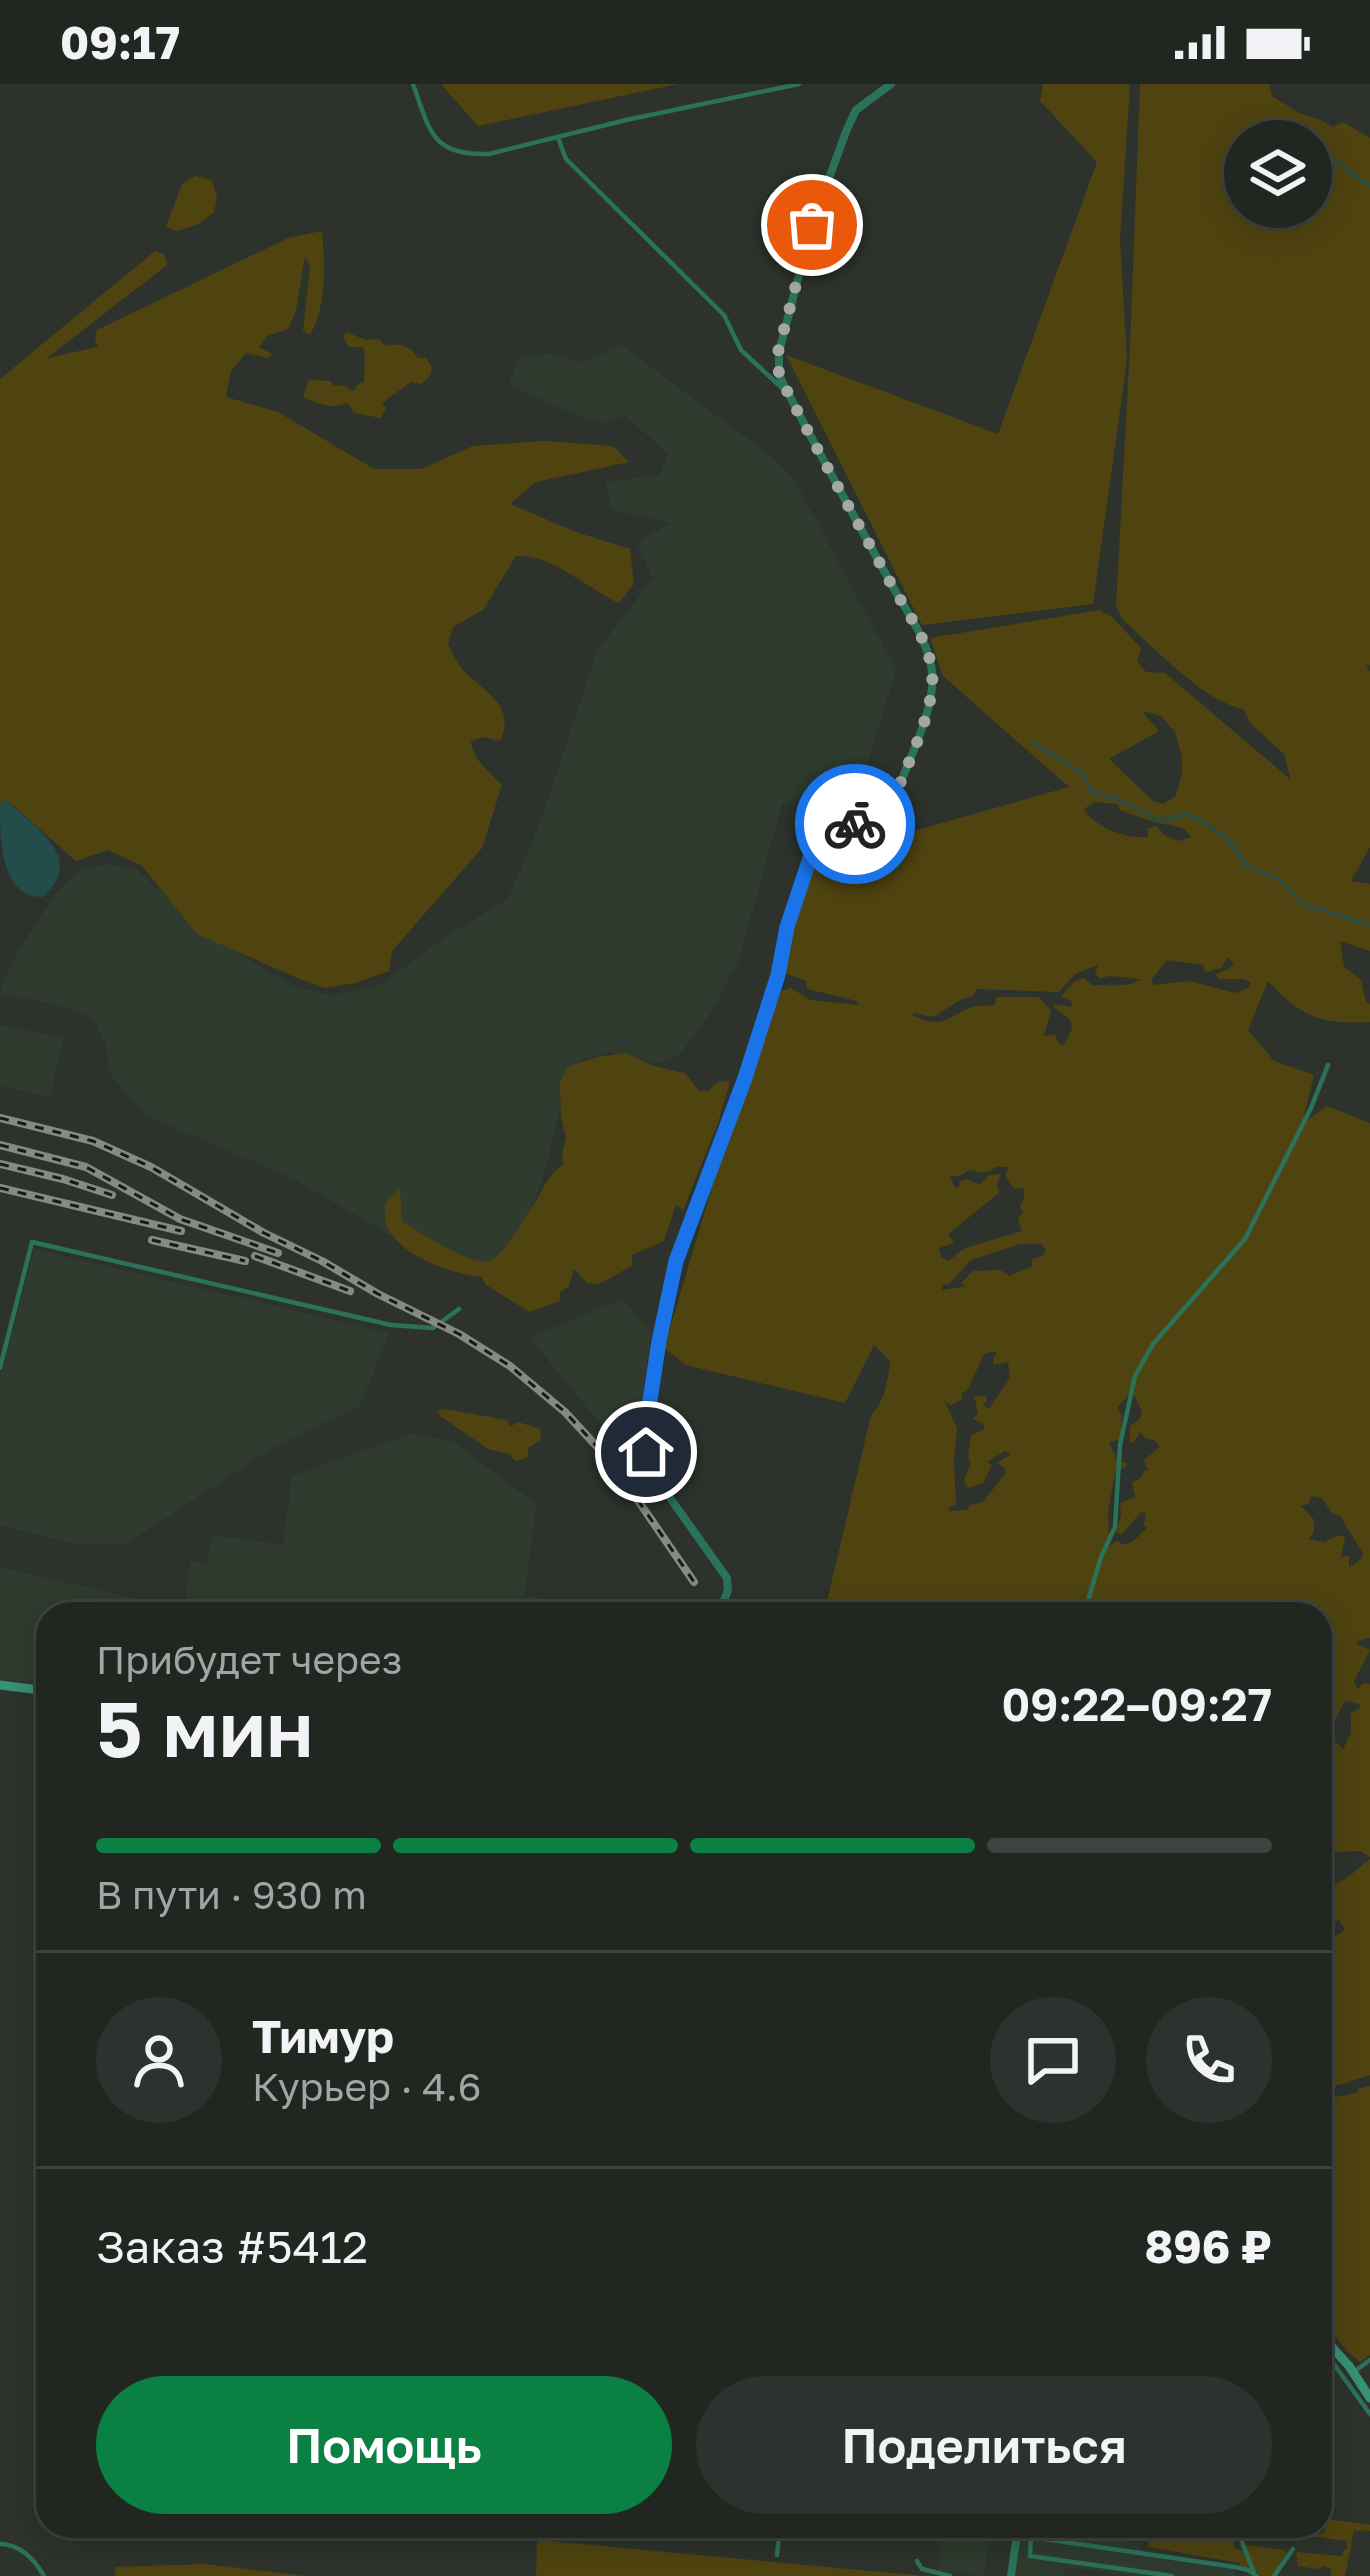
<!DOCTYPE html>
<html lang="ru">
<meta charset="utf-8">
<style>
:root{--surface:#222621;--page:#2e322e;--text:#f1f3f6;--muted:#a2a5a5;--line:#3f433f;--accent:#0b8043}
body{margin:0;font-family:"Golos Text",sans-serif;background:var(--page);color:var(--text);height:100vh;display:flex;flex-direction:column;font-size:45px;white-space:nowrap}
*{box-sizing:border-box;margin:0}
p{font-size:39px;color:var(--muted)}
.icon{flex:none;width:66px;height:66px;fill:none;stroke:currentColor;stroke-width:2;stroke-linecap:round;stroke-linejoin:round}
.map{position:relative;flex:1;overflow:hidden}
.drawer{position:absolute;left:36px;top:1518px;width:1296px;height:936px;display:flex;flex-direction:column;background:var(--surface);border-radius:36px;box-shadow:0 6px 30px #0003,0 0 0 3px var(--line)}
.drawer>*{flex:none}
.buttons{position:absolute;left:1224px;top:36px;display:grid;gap:24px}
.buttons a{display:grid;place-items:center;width:108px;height:108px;border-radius:50%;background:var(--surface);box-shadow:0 6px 30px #0003,0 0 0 3px var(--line);font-size:60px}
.pin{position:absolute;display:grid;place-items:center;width:102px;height:102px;color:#fff;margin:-51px;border:6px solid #fff;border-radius:50%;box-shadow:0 3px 12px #0007}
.courier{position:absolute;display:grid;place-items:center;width:120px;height:120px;margin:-60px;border:9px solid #1a73e8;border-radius:50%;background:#fff;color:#222;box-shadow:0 3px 15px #0007}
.overview em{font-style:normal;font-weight:600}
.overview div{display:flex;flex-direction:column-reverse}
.overview{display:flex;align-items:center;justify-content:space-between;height:204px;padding:0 60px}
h1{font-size:78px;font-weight:600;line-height:90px}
.bar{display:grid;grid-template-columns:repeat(4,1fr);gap:18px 12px;align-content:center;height:144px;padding:0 60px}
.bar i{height:15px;border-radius:9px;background:var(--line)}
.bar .selected{background:var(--accent)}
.bar p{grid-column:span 4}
.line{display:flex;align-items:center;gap:30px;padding:0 60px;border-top:3px solid var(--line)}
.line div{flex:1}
.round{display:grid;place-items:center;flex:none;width:126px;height:126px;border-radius:63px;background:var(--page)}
.button{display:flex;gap:24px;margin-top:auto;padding:24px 60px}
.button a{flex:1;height:138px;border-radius:72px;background:var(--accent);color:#fff;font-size:48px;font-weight:600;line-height:138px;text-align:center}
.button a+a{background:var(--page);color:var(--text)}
.status{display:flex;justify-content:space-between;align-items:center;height:84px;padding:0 60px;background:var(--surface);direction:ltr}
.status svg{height:33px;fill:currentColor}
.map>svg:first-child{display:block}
.built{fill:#2f3b2f}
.green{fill:#4f4410;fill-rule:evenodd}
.water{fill:#224d4b}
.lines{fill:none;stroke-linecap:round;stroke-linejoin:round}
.stream{stroke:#224d4b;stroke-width:3}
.minor{stroke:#2b725a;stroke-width:4.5}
.tertiary{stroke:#2b725a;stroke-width:8}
.secondary{stroke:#379173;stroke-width:9}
.rail-casing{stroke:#858a85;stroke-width:8}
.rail{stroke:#171a17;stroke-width:3;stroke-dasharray:9;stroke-linecap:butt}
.done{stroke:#a3a8a3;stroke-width:12;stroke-dasharray:0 21.6}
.route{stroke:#1a73e8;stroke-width:15}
</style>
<div class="status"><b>09:17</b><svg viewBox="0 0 49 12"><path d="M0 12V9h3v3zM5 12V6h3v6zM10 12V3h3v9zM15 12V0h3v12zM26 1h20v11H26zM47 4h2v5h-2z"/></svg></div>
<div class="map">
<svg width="1370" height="2492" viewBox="0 0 1370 2492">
<rect width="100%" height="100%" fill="#2d332c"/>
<g class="built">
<polygon points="621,261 768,370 794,395 896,586 865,688 782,720 738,879 709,931 680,970 660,979 608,968 582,975 563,1007 548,1077 529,1132 485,1189 454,1188 292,1094 145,1031 109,989 106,960 93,934 63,922 2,910 3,899 20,864 56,809 81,786 109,780 136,785 203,847 293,902 333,912 380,901 444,854 508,815 543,731 597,567 653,494 636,459 671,439 612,426 605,398 660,391 668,370 626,332 601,338 584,334 509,301 518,273 549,270 585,278"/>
<polygon points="0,941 64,954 50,1013 0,1002"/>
<polygon points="34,1165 389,1249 360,1322 272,1364 125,1461 76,1460 0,1441 0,1295"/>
<polygon points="622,1215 651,1248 637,1354 622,1366 530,1254"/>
<polygon points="411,1350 452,1357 536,1420 525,1511 549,1516 547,1530 186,1530 186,1502 191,1477 207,1480 212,1451 283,1461 292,1392"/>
<polygon points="0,1483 143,1516 144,1522 175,1530 48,1530 48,1601 0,1595"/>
<polygon points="933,2442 1012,2442 1011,2454 1005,2458 988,2457 984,2492 939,2486 941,2451 933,2449"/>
<polygon points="1018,2442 1045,2442 1140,2459 1141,2465 1235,2483 1234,2492 1132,2492 1066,2483 1064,2492 1014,2492"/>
</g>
<g class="green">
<polygon points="441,0 678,0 478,42"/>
<polygon points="1043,0 1130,0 1120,156 1127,276 1093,520 922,541 786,271 998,350 1097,78 1040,17"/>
<path d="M1140 0H1269L1272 12 1299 29 1319 35 1333 43 1343 38 1370 54V581H1366L1370 588V763L1351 797 1370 800V867L1340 857 1344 883 1361 896 1366 918 1370 920V938C1323 941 1300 933 1268 897L1248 946 1274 977 1314 991 1302 1040 1327 1022 1370 1039V1554L1358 1557 1357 1560 1370 1566 1354 1597 1357 1605 1363 1600H1370V1773L1360 1767 1320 1769V1706L1329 1689 1320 1690V1656L1336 1658 1343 1665 1351 1649V1629L1360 1624V1620L1345 1617 1330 1646 1320 1649V1530H1085L1100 1521V1515L1093 1518 1091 1514 1081 1530H824L871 1331C883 1322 889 1293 890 1277L874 1261 845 1319 686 1281 664 1264 734 1030 781 907 791 904 810 916 859 921 857 917 807 905 806 897 780 887 809 787 825 772 1069 703 943 592 930 554 1100 526 1113 534 1141 564 1137 577 1146 588 1165 589 1291 696 1284 670 1251 640 1243 625C1204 618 1154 563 1123 536L1116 522 1130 263ZM1245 57H1311V123H1245ZM1142 627 1161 632 1175 648 1182 673V689L1176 712 1163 720 1153 717 1109 675 1159 647ZM1095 718 1118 720 1120 726 1150 737 1183 744 1192 753 1178 757 1164 751 1156 742 1147 744 1148 753C1127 755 1095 744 1084 725ZM1227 874 1234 879 1229 885 1215 890 1219 895H1245L1251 899 1247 905 1235 909 1189 897 1153 901 1151 896 1167 876 1203 881 1205 888 1221 884ZM1098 881 1095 890 1100 894 1110 892 1142 895C1127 904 1109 901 1092 901L1084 894 1075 897 1061 912 1073 918 1071 923 1053 920 1054 923 1071 937 1072 946 1063 962 1058 958 1055 950 1044 952 1051 927 1039 913H996L995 921C988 922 980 921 973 923 945 932 946 947 912 931L914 929 933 933 962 915 972 913 977 905 1059 908 1075 890ZM996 1083H1009L1005 1091 1014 1105 1024 1104V1114L1020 1122 1023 1128 1018 1135 1022 1147 965 1164 948 1177 941 1173 939 1164 954 1159 948 1150 999 1109 997 1100 1001 1090 989 1091 980 1101 967 1095 960 1097 959 1103 955 1104 950 1092H960L969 1086C981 1088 983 1092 996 1083ZM1020 1160H1041L1046 1166 1043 1172 1033 1175 1031 1183 1009 1192 1000 1186 973 1187 961 1199 967 1202 942 1206 943 1201 949 1200 971 1176ZM994 1267 997 1270 993 1274 994 1281 1008 1278 1010 1294 989 1325 983 1321 987 1317 986 1312H974L978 1329 973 1335 985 1341 983 1346 971 1351 968 1373 971 1379 964 1396 968 1404 983 1399 992 1381 987 1378 1005 1367 1011 1370 997 1379 1005 1384V1390L983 1418 970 1421 967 1426 949 1427V1423L956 1421 954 1376 957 1344 945 1318 951 1321 962 1315V1309L967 1307 984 1270ZM1132 1307 1142 1327 1140 1335 1130 1342V1359L1135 1357 1140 1348 1145 1354 1154 1356 1160 1363 1144 1376 1148 1387H1144L1141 1394 1132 1398 1135 1413 1120 1419 1121 1431 1116 1449 1122 1450 1141 1428 1146 1429 1144 1441 1147 1444 1132 1458 1124 1461 1117 1457 1109 1462 1108 1427 1115 1390 1128 1380 1117 1376 1109 1358 1118 1356 1120 1360 1122 1331 1117 1324ZM1311 1412 1322 1414 1332 1429 1340 1432 1363 1469 1360 1476 1349 1484V1472L1341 1473 1345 1452H1336L1324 1458 1308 1455 1314 1448V1436L1301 1422 1309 1419Z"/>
<polygon points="195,92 212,96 217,113 214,128 199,140 177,147 166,143 182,100"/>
<path d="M322 147C325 181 327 221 310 251L303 247 310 182 305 172 296 226 288 245 267 252 259 263 272 270 268 274 246 269 231 287 226 313 278 328 374 385H421L473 362 544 357 613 362 629 378 536 398 510 420 576 448 630 465 634 500 619 519C586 504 553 470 516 472L483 526 453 543 448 561C452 568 457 579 463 586 483 608 517 620 500 657L483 653 471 657C473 676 489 688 502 701L482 764 392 867 389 887 355 899 325 904 302 896 197 850 142 782 108 766 76 777 8 717 0 719V295L155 167 164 170 167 181 47 274 98 263 95 256 97 246 288 154Z"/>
<path d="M346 248 366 256 379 255 384 262C398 259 410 261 418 274H426L432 284 430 292 421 300 411 298 382 319 386 324 381 334 354 329 347 319C332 326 318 319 303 313L309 296 330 297 333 301 346 302 350 307 356 306V302L364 297 365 273 363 263H349L343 253Z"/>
<path d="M626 969 653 982 685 989 699 1007H708L719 997 730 998 718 1039 683 1126 676 1121 664 1157 632 1171V1182L599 1200 587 1199 574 1185 569 1202 560 1208V1217L530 1228 486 1201 482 1193C452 1190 406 1174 389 1147 384 1138 385 1128 385 1119L400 1105 402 1138C419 1147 472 1183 488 1177 506 1171 525 1132 536 1117 545 1102 549 1089 564 1080L562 1070 566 1053 561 1032 560 999 567 983 598 973Z"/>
<polygon points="445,1325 507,1336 510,1343 518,1338 540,1345 541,1356 528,1364 528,1373 516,1377 509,1370 488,1365 440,1332 438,1327"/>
<path d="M1370 1775V1991L1320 2007V1859L1332 1855 1345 1846 1339 1836 1320 1842 1321 1800C1342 1804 1355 1786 1370 1775Z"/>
<polygon points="1370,2002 1370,2271 1360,2278 1347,2267 1320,2234 1320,2016 1357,2009 1358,2005"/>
<polygon points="1327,2435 1370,2441 1370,2447 1354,2446 1345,2492 1331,2492 1331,2485 1324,2482 1317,2485 1298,2482 1296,2468 1342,2472 1344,2466 1347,2465 1347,2457 1309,2452 1314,2451 1300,2448 1301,2442 1320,2442 1318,2451 1324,2449"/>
<polygon points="1153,2448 1233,2457 1235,2465 1243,2467 1250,2481 1245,2464 1247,2461 1285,2466 1287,2470 1271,2492 1262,2492 1250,2483 1240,2482 1240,2479 1148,2463 1148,2450"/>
<polygon points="537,2456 925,2492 536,2492"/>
<polygon points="206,2480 305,2492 116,2492 114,2483"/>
</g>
<path class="water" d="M7 717C37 746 86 773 43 813 0 814 0 753 0 719Z"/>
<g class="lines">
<g class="stream">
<polyline points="1322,67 1370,102"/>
<polyline points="1032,658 1084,690 1090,707 1119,716 1156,735 1169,736 1184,730 1203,737 1227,755 1246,781 1279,796 1302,820 1370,841"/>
</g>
<g class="minor">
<path d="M413 0C430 47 431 72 489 70L626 36 799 0"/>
<polyline points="558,54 566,75 724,231 741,266 784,306"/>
<polyline points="0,1284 32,1158 391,1241 433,1244 459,1225"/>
<polyline points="1084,1530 1101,1473 1115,1443 1120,1361 1135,1292 1153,1260 1245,1155 1311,1024 1328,981"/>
<polyline points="1320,2261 1370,2330"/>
<polyline points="1355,2287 1370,2276"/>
<polyline points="1017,2451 1235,2483 1248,2486 1257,2492"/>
<polyline points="1031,2453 1030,2472 1172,2492"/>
<polyline points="1242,2458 1254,2489"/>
<path d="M0 2460C20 2460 35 2476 44 2492"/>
<polyline points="777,2471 780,2442"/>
<polyline points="917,2477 922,2485 950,2492"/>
<polyline points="1274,2492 1293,2465"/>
</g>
<g class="tertiary">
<path d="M719 1530 728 1506 727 1494 653 1390 646 1368 645 1349 659 1257 677 1177 745 995 778 891 787 843 810 774 840 750 887 721 895 712C908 678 936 624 932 588 929 556 904 524 889 496 852 428 814 361 779 291V268L812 141 847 45 856 26 891 0"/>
<polyline points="1011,2492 1018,2442"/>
</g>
<g class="secondary">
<polyline points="0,1601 48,1607"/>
<polyline points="1320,2250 1349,2282 1370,2314"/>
</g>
<g class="rail-casing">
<g id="rail">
<polyline points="0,1034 93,1057 151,1083 264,1149 322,1177 378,1210 459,1250 510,1282 565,1328 613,1380 694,1498"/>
<polyline points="0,1061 86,1083 180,1135 278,1169"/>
<polyline points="0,1080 63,1095 112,1111"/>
<polyline points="0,1104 181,1147"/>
<polyline points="152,1156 245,1177"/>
<polyline points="255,1172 350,1207"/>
</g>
</g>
<use href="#rail" class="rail"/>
</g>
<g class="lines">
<path class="done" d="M812 141 778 268 779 291C814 361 852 428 889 496 904 524 929 556 932 588 936 624 908 678 895 712L887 721 855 740"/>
<polyline class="route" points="646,1368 645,1349 659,1257 676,1177 745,994 778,891 787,843 810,774 855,740"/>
</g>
</svg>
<div class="buttons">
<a><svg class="icon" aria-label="layers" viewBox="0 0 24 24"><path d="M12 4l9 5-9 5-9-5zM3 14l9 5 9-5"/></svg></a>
</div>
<div class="pin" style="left:812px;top:141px;background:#ea580c"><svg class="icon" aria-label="bag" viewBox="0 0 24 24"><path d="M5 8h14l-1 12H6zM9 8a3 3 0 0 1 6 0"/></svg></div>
<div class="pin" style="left:646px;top:1368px;background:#1f2937"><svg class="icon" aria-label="home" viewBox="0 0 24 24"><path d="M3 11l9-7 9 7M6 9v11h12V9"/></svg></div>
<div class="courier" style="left:855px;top:740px"><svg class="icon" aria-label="bike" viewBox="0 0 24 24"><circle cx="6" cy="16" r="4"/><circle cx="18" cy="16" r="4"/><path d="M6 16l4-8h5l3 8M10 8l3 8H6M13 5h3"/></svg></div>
<section class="drawer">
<div class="overview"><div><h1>5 мин</h1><p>Прибудет через</p></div><em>09:22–09:27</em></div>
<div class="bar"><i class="selected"></i><i class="selected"></i><i class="selected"></i><i></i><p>В пути · 930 m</p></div>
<div class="line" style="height:216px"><a class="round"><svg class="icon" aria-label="person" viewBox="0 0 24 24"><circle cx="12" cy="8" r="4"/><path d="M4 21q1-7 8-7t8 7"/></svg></a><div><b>Тимур</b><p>Курьер · 4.6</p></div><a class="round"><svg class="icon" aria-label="chat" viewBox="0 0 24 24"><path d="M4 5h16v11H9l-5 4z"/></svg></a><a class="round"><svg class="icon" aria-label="phone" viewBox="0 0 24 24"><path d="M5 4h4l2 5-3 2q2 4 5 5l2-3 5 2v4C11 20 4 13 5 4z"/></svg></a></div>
<div class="line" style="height:156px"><div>Заказ #5412</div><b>896 ₽</b></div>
<div class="button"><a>Помощь</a><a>Поделиться</a></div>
</section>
</div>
